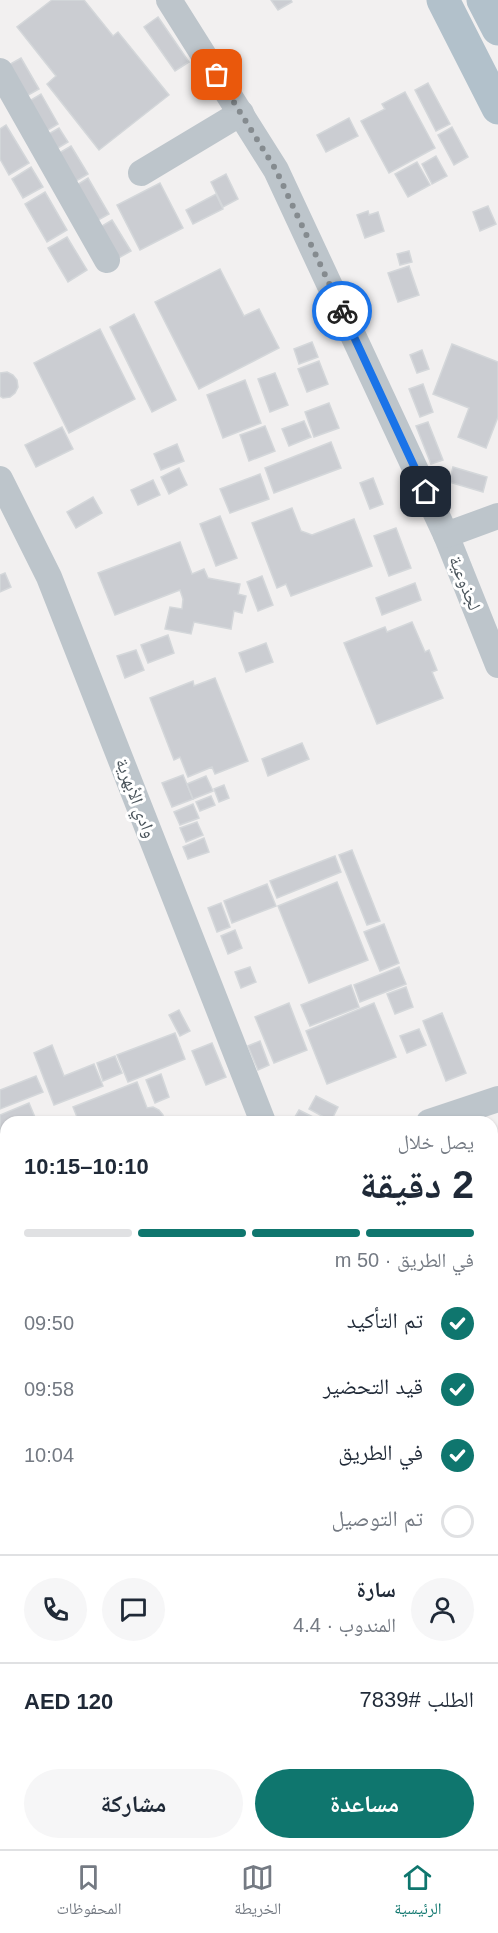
<!DOCTYPE html>
<html lang="ar">
<meta charset="utf-8">
<style>
:root{--surface:#fff;--page:#f6f6f7;--text:#1f2937;--muted:#747a83;--line:#e0e1e3;--accent:#0f766e}
body{margin:0;font-family:Helvetica,"Noto Naskh Arabic",sans-serif;background:var(--page);color:var(--text);direction:rtl;height:100vh;display:flex;flex-direction:column;font-size:22px;white-space:nowrap}
*{box-sizing:border-box;margin:0}
p{font-size:20px;color:var(--muted)}
.icon{flex:none;width:33px;height:33px;fill:none;stroke:currentColor;stroke-width:2;stroke-linecap:round;stroke-linejoin:round}
.map{position:relative;flex:1;overflow:hidden;direction:ltr}
.side{position:absolute;left:0px;top:1116px;width:498px;height:734px;display:flex;flex-direction:column;background:var(--surface);border-radius:18px 18px 0 0;box-shadow:0 2px 4px #0004;direction:rtl}
.side>*{flex:none}
.pin{position:absolute;display:grid;place-items:center;width:51px;height:51px;color:#fff;margin:-26px;border-radius:12px;box-shadow:0 3px 9px #0006}
.courier{position:absolute;display:grid;place-items:center;width:60px;height:60px;margin:-30px;border:4px solid #1a73e8;border-radius:50%;background:#fff;color:#222;box-shadow:0 2px 8px #0007}
.overview em{font-style:normal;font-weight:800}
.overview div{display:flex;flex-direction:column-reverse}
.overview{display:flex;align-items:center;justify-content:space-between;height:102px;padding:0 24px}
h1{font-size:39px;font-weight:800;line-height:45px}
.bar{display:grid;grid-template-columns:repeat(4,1fr);gap:9px 6px;align-content:center;height:72px;padding:0 24px}
.bar i{height:8px;border-radius:4px;background:var(--line)}
.bar .on{background:var(--accent)}
.bar p{grid-column:span 4}
.line{display:flex;align-items:center;gap:15px;padding:0 24px;border-top:2px solid var(--line)}
.line div{flex:1}
.round{display:grid;place-items:center;flex:none;width:63px;height:63px;border-radius:32px;background:var(--page)}
ol{padding:0 24px;list-style:none}
li{display:flex;align-items:center;gap:18px;height:66px}
li p{margin-inline-start:auto}
li .icon{padding:6px;border-radius:50%;background:var(--accent);color:#fff;stroke-width:4}
li:last-child{color:var(--muted)}
li i{width:33px;height:33px;border:3px solid var(--line);border-radius:50%}
.cta{display:flex;gap:12px;margin-top:auto;padding:12px 24px}
.cta a{flex:1;height:69px;border-radius:36px;background:var(--accent);color:#fff;font-size:24px;font-weight:800;line-height:69px;text-align:center}
.cta a+a{background:var(--page);color:var(--text)}
.tab-bar{display:flex;justify-content:space-around;align-items:center;height:84px;border-top:2px solid var(--line);background:var(--surface);font-size:16px;color:var(--muted)}
.tab-bar a{display:grid;justify-items:center;gap:3px}
.tab-bar .on{color:var(--accent)}
.map>svg:first-child{display:block}
.building{fill:#cbcdd2;stroke:#d4d7da;stroke-width:1.5}
.lines{fill:none;stroke-linecap:round;stroke-linejoin:round}
.minor{stroke:#bdc5cb;stroke-width:26}
.major{stroke:#b2c1cb;stroke-width:33}
.done{stroke:#858b8f;stroke-width:6;stroke-dasharray:0 10.8}
.route{stroke:#1a73e8;stroke-width:8}
.labels{text-anchor:middle;dominant-baseline:central;stroke-width:6;stroke-linejoin:round;paint-order:stroke}
.street-label{font-size:18px;fill:#4a545b;stroke:#fff}
</style>
<div class="map">
<svg width="498" height="1849" viewBox="0 0 498 1849">
<rect width="100%" height="100%" fill="#f2f0f0"/>
<g class="building">
<polygon points="52,0 84,0 113,36 118,32 169,95 99,150 47,84 56,76 17,27"/>
<polygon points="271,0 291,0 292,2 278,10"/>
<polygon points="158,17 189,62 175,71 144,27"/>
<polygon points="21,58 39,89 23,98 5,67"/>
<polygon points="428,83 450,124 436,131 415,90"/>
<polygon points="405,92 435,148 389,173 361,121 385,109 382,104"/>
<polygon points="41,94 58,124 43,133 26,103"/>
<polygon points="349,118 358,136 326,152 317,135"/>
<polygon points="6,125 29,163 9,175 0,159 0,129"/>
<polygon points="452,127 468,157 454,165 438,135"/>
<polygon points="59,128 68,142 53,151 45,136"/>
<polygon points="71,146 88,174 71,184 54,156"/>
<polygon points="436,156 447,176 432,184 422,164"/>
<polygon points="417,162 430,185 408,197 395,174"/>
<polygon points="31,167 43,187 23,198 12,179"/>
<polygon points="226,174 238,199 223,207 211,182"/>
<polygon points="88,178 109,214 93,223 72,188"/>
<polygon points="160,183 183,228 140,250 117,205"/>
<polygon points="45,192 67,230 47,242 25,204"/>
<polygon points="216,194 223,209 193,224 186,210"/>
<polygon points="488,206 496,224 480,231 473,212"/>
<polygon points="368,211 369,215 378,212 384,231 365,238 357,215"/>
<polygon points="112,220 131,251 115,260 97,229"/>
<polygon points="67,237 87,270 68,282 48,248"/>
<polygon points="409,251 412,262 400,265 397,254"/>
<polygon points="409,266 419,295 398,302 388,273"/>
<polygon points="220,269 244,316 259,309 279,348 199,389 155,302"/>
<polygon points="134,314 176,400 152,412 110,327"/>
<polygon points="100,329 135,399 69,433 34,363"/>
<polygon points="312,342 318,357 299,364 294,349"/>
<polygon points="452,344 498,362 498,417 486,448 458,437 469,408 433,394"/>
<polygon points="422,350 429,369 417,373 410,355"/>
<polygon points="319,361 328,384 307,392 298,369"/>
<polygon points="7,372 13,375 17,380 18,387 15,393 10,397 3,398 0,396 0,373"/>
<polygon points="275,373 288,405 270,412 258,379"/>
<polygon points="245,380 261,423 223,438 207,395"/>
<polygon points="423,384 433,412 420,417 409,389"/>
<polygon points="329,403 339,428 314,437 305,412"/>
<polygon points="304,421 311,437 289,446 282,429"/>
<polygon points="428,422 443,460 431,464 416,426"/>
<polygon points="265,426 275,451 249,461 240,435"/>
<polygon points="62,427 73,449 36,467 25,445"/>
<polygon points="331,442 341,468 274,493 265,468"/>
<polygon points="177,444 184,461 161,470 154,454"/>
<polygon points="453,467 487,477 483,492 449,482"/>
<polygon points="179,468 187,485 169,494 161,477"/>
<polygon points="260,474 269,499 230,513 220,489"/>
<polygon points="373,478 383,504 370,509 360,483"/>
<polygon points="153,480 160,495 138,505 131,490"/>
<polygon points="93,497 102,513 76,528 67,512"/>
<polygon points="292,508 301,531 312,535 354,519 372,566 291,596 286,584 277,588 252,523"/>
<polygon points="220,516 237,558 216,566 200,524"/>
<polygon points="396,528 411,568 389,576 374,536"/>
<polygon points="180,542 192,574 204,569 208,578 240,584 238,594 246,596 242,613 234,611 231,629 194,622 191,634 165,629 170,607 182,609 183,599 180,590 115,615 98,573"/>
<polygon points="5,573 11,587 0,592 0,575"/>
<polygon points="262,576 273,605 258,611 247,582"/>
<polygon points="415,583 421,600 382,615 376,598"/>
<polygon points="412,622 425,652 429,650 437,670 432,672 443,698 377,724 344,643 385,627 387,632"/>
<polygon points="168,635 174,653 148,663 141,645"/>
<polygon points="266,643 273,662 246,672 239,653"/>
<polygon points="136,650 144,670 125,678 117,656"/>
<polygon points="215,678 248,761 215,774 212,767 188,777 180,757 174,760 150,698 193,681 194,686"/>
<polygon points="302,743 309,759 268,776 262,759"/>
<polygon points="183,775 193,799 172,807 162,783"/>
<polygon points="206,776 213,791 193,799 187,784"/>
<polygon points="224,785 229,798 219,802 214,789"/>
<polygon points="211,796 215,805 200,811 196,802"/>
<polygon points="193,804 199,818 180,825 174,812"/>
<polygon points="197,822 203,835 186,842 180,828"/>
<polygon points="204,838 209,852 188,859 183,847"/>
<polygon points="352,850 380,921 367,925 339,855"/>
<polygon points="335,856 341,872 277,898 270,881"/>
<polygon points="337,882 368,960 309,983 278,906"/>
<polygon points="267,884 276,906 232,923 224,901"/>
<polygon points="221,903 230,927 217,932 208,908"/>
<polygon points="384,924 399,963 380,971 364,932"/>
<polygon points="235,930 242,948 228,954 221,936"/>
<polygon points="250,967 256,982 241,988 235,972"/>
<polygon points="399,967 406,984 360,1002 354,985"/>
<polygon points="351,985 359,1007 310,1026 301,1005"/>
<polygon points="406,987 413,1007 395,1014 387,994"/>
<polygon points="289,1003 307,1050 274,1063 255,1017"/>
<polygon points="374,1003 396,1057 327,1084 306,1031"/>
<polygon points="179,1010 190,1031 180,1036 169,1015"/>
<polygon points="442,1013 466,1073 446,1081 423,1021"/>
<polygon points="419,1029 426,1045 407,1053 400,1036"/>
<polygon points="175,1033 185,1059 128,1082 117,1055"/>
<polygon points="260,1041 269,1065 258,1070 248,1046"/>
<polygon points="212,1043 226,1077 206,1085 192,1051"/>
<polygon points="52,1045 64,1076 94,1064 103,1086 54,1105 34,1053"/>
<polygon points="115,1056 122,1073 103,1081 97,1063"/>
<polygon points="161,1074 169,1097 155,1103 146,1080"/>
<polygon points="36,1076 43,1092 0,1109 0,1090"/>
<polygon points="137,1082 147,1108 153,1107 159,1110 163,1115 164,1122 79,1122 73,1107"/>
<polygon points="316,1096 338,1107 331,1121 309,1109"/>
<polygon points="29,1103 37,1122 6,1122 6,1138 0,1140 0,1115"/>
<polygon points="299,1110 323,1122 292,1122"/>
<polygon points="6,1198 6,1227 0,1229 0,1200"/>
<polygon points="6,1417 6,1434 0,1436 0,1419"/>
</g>
<g class="lines">
<g class="minor">
<polyline points="169,0 276,170 446,535 498,665"/>
<polyline points="0,71 107,260"/>
<polyline points="141,173 241,113"/>
<polyline points="0,479 49,577 263,1122"/>
<polyline points="446,535 498,516"/>
<polyline points="429,1122 498,1099"/>
<polyline points="492,1215 498,1233"/>
<polyline points="0,1258 6,1256"/>
<polyline points="492,1347 498,1346"/>
<polyline points="0,1497 6,1495"/>
</g>
<g class="major">
<polyline points="443,0 498,108"/>
<polyline points="483,0 498,29"/>
</g>
</g>
<g class="lines">
<polyline class="done" points="217,75 276,170 342,311"/>
<polyline class="route" points="342,311 426,492"/>
</g>
<g class="labels">
<g class="street-label">
<text transform="translate(465 583) rotate(68)">لجذوعية</text>
<text transform="translate(136 798) rotate(69)">وادي الأبهرية</text>
</g>
</g>
</svg>
<div class="pin" style="left:217px;top:75px;background:#ea580c"><svg class="icon" aria-label="bag" viewBox="0 0 24 24"><path d="M5 8h14l-1 12H6zM9 8a3 3 0 0 1 6 0"/></svg></div>
<div class="pin" style="left:426px;top:492px;background:#1f2937"><svg class="icon" aria-label="home" viewBox="0 0 24 24"><path d="M3 11l9-7 9 7M6 9v11h12V9"/></svg></div>
<div class="courier" style="left:342px;top:311px"><svg class="icon" aria-label="bike" viewBox="0 0 24 24"><circle cx="6" cy="16" r="4"/><circle cx="18" cy="16" r="4"/><path d="M6 16l4-8h5l3 8M10 8l3 8H6M13 5h3"/></svg></div>
<section class="side">
<div class="overview"><div><h1>2 دقيقة</h1><p>يصل خلال</p></div><em>10:10–10:15</em></div>
<div class="bar"><i class="on"></i><i class="on"></i><i class="on"></i><i></i><p>في الطريق · 50 m</p></div>
<ol>
<li><svg class="icon" aria-label="check" viewBox="0 0 24 24"><path d="M5 12l5 5 9-10"/></svg>تم التأكيد<p>09:50</p></li>
<li><svg class="icon" aria-label="check" viewBox="0 0 24 24"><path d="M5 12l5 5 9-10"/></svg>قيد التحضير<p>09:58</p></li>
<li><svg class="icon" aria-label="check" viewBox="0 0 24 24"><path d="M5 12l5 5 9-10"/></svg>في الطريق<p>10:04</p></li>
<li><i></i>تم التوصيل</li>
</ol>
<div class="line" style="height:108px"><a class="round"><svg class="icon" aria-label="person" viewBox="0 0 24 24"><circle cx="12" cy="8" r="4"/><path d="M4 21q1-7 8-7t8 7"/></svg></a><div><b>سارة</b><p>المندوب · 4.4</p></div><a class="round"><svg class="icon" aria-label="chat" viewBox="0 0 24 24"><path d="M4 5h16v11H9l-5 4z"/></svg></a><a class="round"><svg class="icon" aria-label="phone" viewBox="0 0 24 24"><path d="M5 4h4l2 5-3 2q2 4 5 5l2-3 5 2v4C11 20 4 13 5 4z"/></svg></a></div>
<div class="line" style="height:78px"><div>الطلب #7839</div><b>AED 120</b></div>
<div class="cta"><a>مساعدة</a><a>مشاركة</a></div>
</section>
</div>
<nav class="tab-bar">
<a class="on"><svg class="icon" aria-label="home" viewBox="0 0 24 24"><path d="M3 11l9-7 9 7M6 9v11h12V9"/></svg>الرئيسية</a>
<a><svg class="icon" aria-label="map" viewBox="0 0 24 24"><path d="M3 6l6-2 6 2 6-2v14l-6 2-6-2-6 2zM9 4v14M15 6v14"/></svg>الخريطة</a>
<a><svg class="icon" aria-label="saved" viewBox="0 0 24 24"><path d="M7 4h10v16l-5-4-5 4z"/></svg>المحفوظات</a>
</nav>
